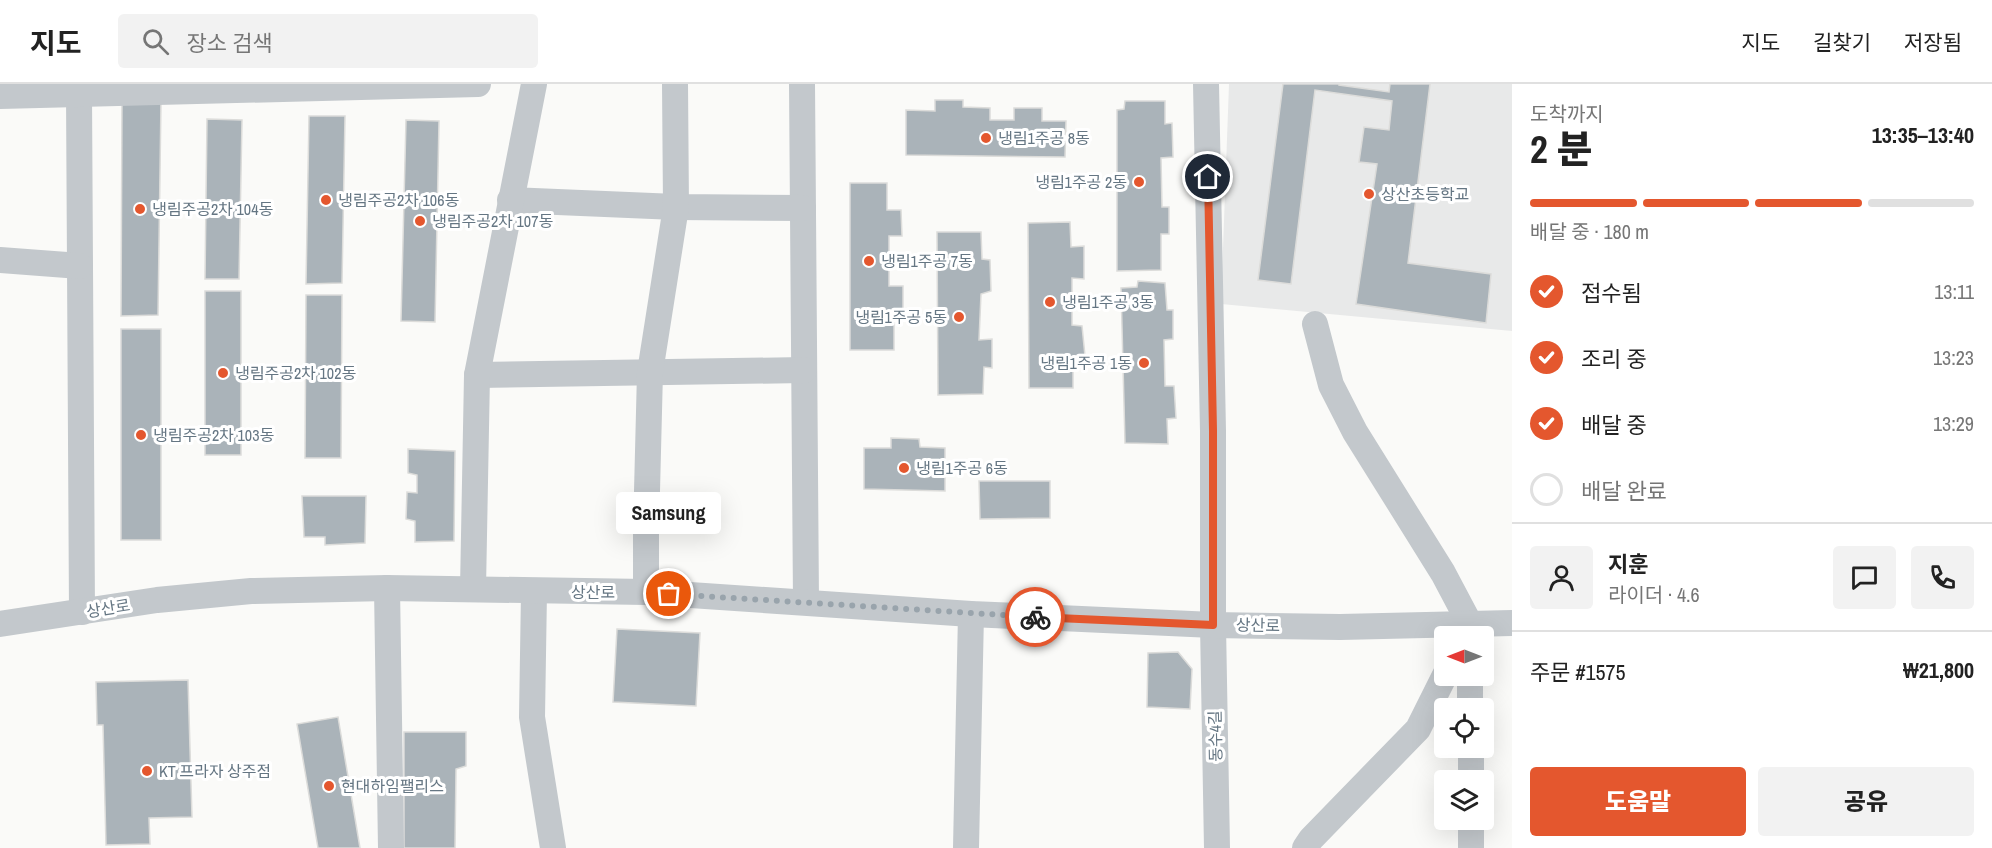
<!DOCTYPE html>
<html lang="ko">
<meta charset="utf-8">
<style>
:root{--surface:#fff;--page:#f2f2f2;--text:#222;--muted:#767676;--line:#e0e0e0;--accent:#e4572e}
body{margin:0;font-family:"Archivo Narrow","Noto Sans KR",sans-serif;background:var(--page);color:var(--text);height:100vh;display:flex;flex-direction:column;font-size:22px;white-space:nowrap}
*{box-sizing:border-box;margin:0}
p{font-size:20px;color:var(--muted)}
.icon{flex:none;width:33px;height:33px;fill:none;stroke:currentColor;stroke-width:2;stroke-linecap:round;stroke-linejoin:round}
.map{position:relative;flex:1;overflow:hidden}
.drawer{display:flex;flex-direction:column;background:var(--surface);width:480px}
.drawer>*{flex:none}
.needle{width:39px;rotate:270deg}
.fabs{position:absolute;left:1434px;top:542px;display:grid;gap:12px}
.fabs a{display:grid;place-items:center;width:60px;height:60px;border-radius:6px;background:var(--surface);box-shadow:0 6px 24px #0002;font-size:30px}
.pin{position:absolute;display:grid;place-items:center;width:51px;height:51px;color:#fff;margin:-26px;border:3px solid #fff;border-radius:50%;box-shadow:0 2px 6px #0007}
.courier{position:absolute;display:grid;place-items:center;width:60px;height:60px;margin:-30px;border:4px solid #e4572e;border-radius:50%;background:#fff;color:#222;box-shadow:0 2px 8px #0007}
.bubble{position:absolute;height:42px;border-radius:6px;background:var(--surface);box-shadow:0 6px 24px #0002;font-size:20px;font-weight:800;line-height:42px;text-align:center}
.summary em{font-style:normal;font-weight:800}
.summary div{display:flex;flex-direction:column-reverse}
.summary{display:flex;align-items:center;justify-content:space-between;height:102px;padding:0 18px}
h1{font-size:39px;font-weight:800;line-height:45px}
.bar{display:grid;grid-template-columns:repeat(4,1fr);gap:9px 6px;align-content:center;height:72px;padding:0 18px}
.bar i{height:8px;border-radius:4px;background:var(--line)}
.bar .active{background:var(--accent)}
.bar p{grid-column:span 4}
.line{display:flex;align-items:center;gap:15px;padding:0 18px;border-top:2px solid var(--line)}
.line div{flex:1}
.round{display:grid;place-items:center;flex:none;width:63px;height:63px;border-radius:6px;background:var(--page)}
ol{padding:0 18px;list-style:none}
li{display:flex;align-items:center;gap:18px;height:66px}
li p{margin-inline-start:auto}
li .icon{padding:6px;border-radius:50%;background:var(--accent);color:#fff;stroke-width:4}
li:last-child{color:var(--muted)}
li i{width:33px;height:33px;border:3px solid var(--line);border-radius:50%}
.cta{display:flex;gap:12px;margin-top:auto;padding:12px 18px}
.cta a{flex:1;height:69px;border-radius:6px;background:var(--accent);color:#fff;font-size:24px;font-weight:800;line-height:69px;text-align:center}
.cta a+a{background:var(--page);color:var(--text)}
header{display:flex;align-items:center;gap:36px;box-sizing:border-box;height:84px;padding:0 30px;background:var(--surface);border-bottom:2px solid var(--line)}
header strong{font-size:28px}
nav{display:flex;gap:33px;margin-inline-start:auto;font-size:21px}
.search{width:420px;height:54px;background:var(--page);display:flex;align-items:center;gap:15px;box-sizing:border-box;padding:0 21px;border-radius:6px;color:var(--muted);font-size:22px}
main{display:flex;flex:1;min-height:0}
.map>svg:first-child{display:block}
.built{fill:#e8e9e9}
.building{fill:#aab3b9;stroke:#dcdcda;stroke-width:1.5}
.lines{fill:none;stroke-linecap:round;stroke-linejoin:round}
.minor{stroke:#c3c8cc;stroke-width:26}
.done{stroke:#99a4ac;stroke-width:6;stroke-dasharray:0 10.8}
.route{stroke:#e4572e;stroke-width:8}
.poi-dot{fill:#e4572e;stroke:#fff;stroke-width:2}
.labels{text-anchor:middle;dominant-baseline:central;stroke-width:6;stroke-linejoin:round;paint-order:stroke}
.poi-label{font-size:16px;fill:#657683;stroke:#fff;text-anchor:start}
.street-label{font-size:16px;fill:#657683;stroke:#fff}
</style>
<header>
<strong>지도</strong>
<div class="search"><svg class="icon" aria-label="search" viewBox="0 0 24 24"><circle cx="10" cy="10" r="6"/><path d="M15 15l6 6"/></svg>장소 검색</div>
<nav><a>지도</a><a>길찾기</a><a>저장됨</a></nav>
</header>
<main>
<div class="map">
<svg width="1512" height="764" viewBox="0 0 1512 764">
<rect width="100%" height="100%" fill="#fafaf8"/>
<polygon class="built" points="1229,0 1512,0 1512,247 1221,220"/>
<g class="building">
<polygon points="1283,0 1339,0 1339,1 1389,8 1390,0 1430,0 1408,179 1491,190 1486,239 1356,220 1377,80 1359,78 1364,43 1389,46 1392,17 1315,6 1291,200 1258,196"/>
<polygon points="935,16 963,16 963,23 990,24 990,36 1014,36 1014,24 1042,24 1042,37 1066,37 1065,73 906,71 906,26 935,27"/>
<polygon points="161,17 158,231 121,232 122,18"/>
<polygon points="1125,17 1165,17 1165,40 1172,39 1173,73 1161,74 1162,123 1169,123 1169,150 1161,150 1161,186 1117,187 1117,26 1124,25"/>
<polygon points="309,32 345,32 342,199 306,200"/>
<polygon points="207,35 242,36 239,195 205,195"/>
<polygon points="406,36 439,37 435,238 401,237"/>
<polygon points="850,99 887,99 887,126 901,126 902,152 889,152 889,202 903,202 903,231 894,231 894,266 850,266"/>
<polygon points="1070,138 1071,163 1084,162 1084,195 1072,194 1072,241 1082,242 1085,272 1073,272 1073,304 1029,304 1028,139"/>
<polygon points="937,148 981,148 982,175 990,176 991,207 981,210 979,256 992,255 992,284 984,283 983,310 938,311"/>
<polygon points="1138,197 1165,199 1167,226 1173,226 1173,255 1164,256 1165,302 1174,302 1176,334 1167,335 1168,360 1125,359 1121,204 1137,203"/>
<rect x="205" y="207" width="36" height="164"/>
<polygon points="306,211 342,211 341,374 305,374"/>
<rect x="121" y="245" width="40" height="211"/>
<polygon points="891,354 919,355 920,363 945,364 945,407 864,405 864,364 891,364"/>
<polygon points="408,365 455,367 454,457 415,458 415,437 406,435 407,408 417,409 417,391 408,389"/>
<polygon points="979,397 1050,397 1050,434 980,435"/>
<polygon points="302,412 366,412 365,459 325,461 325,453 304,453"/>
<polygon points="617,545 700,549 696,622 613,618"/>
<polygon points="1178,568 1192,585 1190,625 1147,623 1148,569"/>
<polygon points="188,596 192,733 149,734 150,760 106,761 103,641 97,641 96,598"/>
<polygon points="338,633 360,764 318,764 297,640"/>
<polygon points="404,648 466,648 466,682 456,685 455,764 404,764"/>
</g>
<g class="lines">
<g class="minor">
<polyline points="802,0 806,518"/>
<polyline points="1206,0 1213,347 1213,541 1217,764"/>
<polyline points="79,10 82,528"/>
<polyline points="0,12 478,0"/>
<polyline points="510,116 676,123 803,124"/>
<polyline points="0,176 80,182"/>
<polyline points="1315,240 1331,301 1355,348 1443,489 1470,540 1470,552"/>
<polyline points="477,291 804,286"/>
<polyline points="387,504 391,764"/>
<polyline points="473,505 477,291 534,0"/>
<polyline points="534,508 532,633 553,764"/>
<polyline points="646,508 646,447 650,288 676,123 675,0"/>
<polyline points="0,540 157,516 251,507 387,504 646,508 971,530 1213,541 1340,543 1512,539"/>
<polyline points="1470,591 1470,624"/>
<polyline points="1471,663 1471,696"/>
<polyline points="1471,735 1471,764"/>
<polyline points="966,764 971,530"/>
<polyline points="1305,764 1311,755 1418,645 1445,591"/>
</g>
</g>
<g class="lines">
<polyline class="done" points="669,510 1035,533"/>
<polyline class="route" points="1035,533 1213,541 1213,347 1208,93"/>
</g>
<g class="poi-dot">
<circle cx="986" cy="54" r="6"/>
<circle cx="1139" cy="98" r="6"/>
<circle cx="1369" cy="110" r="6"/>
<circle cx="326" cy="116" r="6"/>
<circle cx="140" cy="125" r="6"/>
<circle cx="420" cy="137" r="6"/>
<circle cx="869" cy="177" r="6"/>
<circle cx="1050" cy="218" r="6"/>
<circle cx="959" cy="233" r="6"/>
<circle cx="1144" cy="279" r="6"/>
<circle cx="223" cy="289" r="6"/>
<circle cx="141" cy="351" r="6"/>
<circle cx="904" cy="384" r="6"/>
<circle cx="147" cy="687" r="6"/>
<circle cx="329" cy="702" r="6"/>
</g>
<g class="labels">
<g class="poi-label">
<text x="998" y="54">냉림1주공 8동</text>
<text x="1127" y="98" text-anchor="end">냉림1주공 2동</text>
<text x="1381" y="110">상산초등학교</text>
<text x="338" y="116">냉림주공2차 106동</text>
<text x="152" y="125">냉림주공2차 104동</text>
<text x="432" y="137">냉림주공2차 107동</text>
<text x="881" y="177">냉림1주공 7동</text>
<text x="1062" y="218">냉림1주공 3동</text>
<text x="947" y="233" text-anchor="end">냉림1주공 5동</text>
<text x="1132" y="279" text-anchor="end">냉림1주공 1동</text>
<text x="235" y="289">냉림주공2차 102동</text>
<text x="153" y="351">냉림주공2차 103동</text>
<text x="916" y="384">냉림1주공 6동</text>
<text x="159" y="687">KT 프라자 상주점</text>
<text x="341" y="702">현대하임팰리스</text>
</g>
<g class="street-label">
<text x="593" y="508">상산로</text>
<text transform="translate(108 524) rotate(-9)">상산로</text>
<text transform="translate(1258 541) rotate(1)">상산로</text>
<text transform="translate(1215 652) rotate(-91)">동수4길</text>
</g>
</g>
</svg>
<div class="fabs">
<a><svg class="needle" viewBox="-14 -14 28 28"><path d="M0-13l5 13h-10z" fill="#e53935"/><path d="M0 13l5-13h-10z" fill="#767676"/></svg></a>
<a><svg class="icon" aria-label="locate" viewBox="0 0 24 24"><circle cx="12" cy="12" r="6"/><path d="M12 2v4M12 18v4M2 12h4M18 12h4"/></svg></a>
<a><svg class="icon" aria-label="layers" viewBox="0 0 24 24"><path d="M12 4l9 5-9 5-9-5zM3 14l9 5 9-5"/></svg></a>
</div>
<div class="pin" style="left:669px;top:510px;background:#ea580c"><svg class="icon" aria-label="bag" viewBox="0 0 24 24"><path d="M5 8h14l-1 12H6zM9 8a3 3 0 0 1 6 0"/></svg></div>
<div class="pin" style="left:1208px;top:93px;background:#1f2937"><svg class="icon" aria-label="home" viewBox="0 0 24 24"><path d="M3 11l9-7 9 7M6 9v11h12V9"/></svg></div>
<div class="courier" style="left:1035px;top:533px"><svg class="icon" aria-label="bike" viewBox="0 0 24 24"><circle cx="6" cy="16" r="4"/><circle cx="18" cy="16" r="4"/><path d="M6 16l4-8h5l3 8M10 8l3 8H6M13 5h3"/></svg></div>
<div class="bubble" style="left:616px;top:408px;width:105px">Samsung</div>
</div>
<section class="drawer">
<div class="summary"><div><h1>2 분</h1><p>도착까지</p></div><em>13:35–13:40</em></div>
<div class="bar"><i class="active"></i><i class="active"></i><i class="active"></i><i></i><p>배달 중 · 180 m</p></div>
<ol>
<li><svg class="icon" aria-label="check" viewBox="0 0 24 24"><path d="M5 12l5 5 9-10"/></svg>접수됨<p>13:11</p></li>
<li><svg class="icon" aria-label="check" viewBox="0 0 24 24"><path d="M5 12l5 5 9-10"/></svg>조리 중<p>13:23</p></li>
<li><svg class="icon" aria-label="check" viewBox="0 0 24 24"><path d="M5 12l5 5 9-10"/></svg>배달 중<p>13:29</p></li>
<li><i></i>배달 완료</li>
</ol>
<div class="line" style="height:108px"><a class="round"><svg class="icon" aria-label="person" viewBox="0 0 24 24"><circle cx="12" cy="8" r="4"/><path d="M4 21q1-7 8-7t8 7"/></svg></a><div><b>지훈</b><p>라이더 · 4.6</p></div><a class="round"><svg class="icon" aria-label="chat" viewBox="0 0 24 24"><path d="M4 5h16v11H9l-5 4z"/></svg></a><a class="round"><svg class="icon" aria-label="phone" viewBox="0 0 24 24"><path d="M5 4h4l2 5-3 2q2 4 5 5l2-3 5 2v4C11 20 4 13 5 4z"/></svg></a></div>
<div class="line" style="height:78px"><div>주문 #1575</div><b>₩21,800</b></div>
<div class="cta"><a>도움말</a><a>공유</a></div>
</section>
</main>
